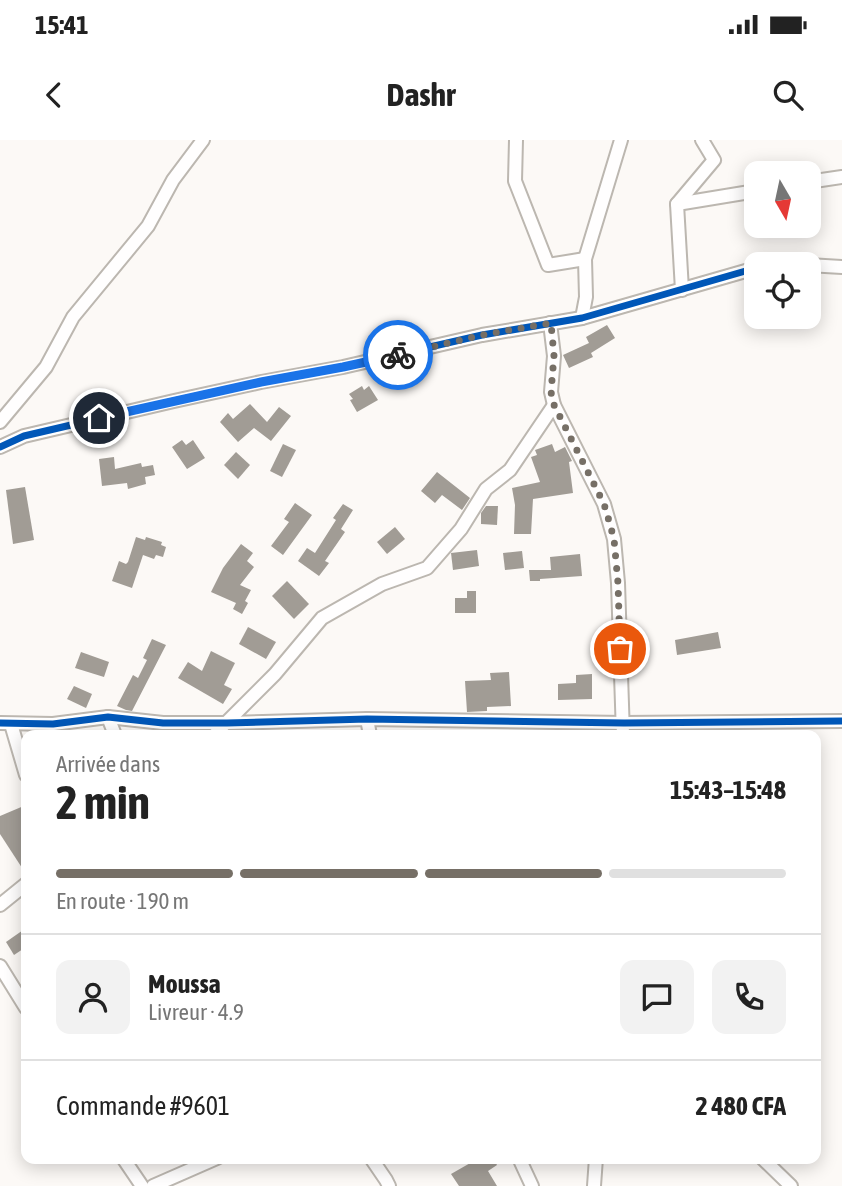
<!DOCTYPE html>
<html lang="fr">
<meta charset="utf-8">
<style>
:root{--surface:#fff;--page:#f2f2f2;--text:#222;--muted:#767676;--line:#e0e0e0;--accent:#766f66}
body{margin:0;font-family:"Asap Condensed",sans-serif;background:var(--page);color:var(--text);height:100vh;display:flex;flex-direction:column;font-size:26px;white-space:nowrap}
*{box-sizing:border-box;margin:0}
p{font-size:23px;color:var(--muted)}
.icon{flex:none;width:38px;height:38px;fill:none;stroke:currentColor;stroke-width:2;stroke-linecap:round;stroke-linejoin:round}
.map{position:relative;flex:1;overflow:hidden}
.side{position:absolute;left:21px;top:590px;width:800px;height:434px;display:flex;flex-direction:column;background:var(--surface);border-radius:14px;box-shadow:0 4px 18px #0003}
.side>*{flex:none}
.needle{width:46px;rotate:171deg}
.buttons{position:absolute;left:744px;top:21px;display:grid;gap:14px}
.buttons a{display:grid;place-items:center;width:77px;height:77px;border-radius:14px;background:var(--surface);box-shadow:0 4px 18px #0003;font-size:35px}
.pin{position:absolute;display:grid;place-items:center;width:60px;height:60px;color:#fff;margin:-30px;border:4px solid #fff;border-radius:50%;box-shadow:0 2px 7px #0007}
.courier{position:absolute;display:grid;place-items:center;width:70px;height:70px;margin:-35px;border:5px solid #1a73e8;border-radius:50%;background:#fff;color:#222;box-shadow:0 2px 9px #0007}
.overview em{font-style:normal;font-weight:700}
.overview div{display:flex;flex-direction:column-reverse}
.overview{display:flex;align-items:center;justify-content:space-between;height:119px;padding:0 35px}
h1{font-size:46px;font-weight:700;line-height:52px}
.bar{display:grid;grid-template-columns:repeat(4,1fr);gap:10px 7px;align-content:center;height:84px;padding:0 35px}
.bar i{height:9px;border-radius:5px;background:var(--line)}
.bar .on{background:var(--accent)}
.bar p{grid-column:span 4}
.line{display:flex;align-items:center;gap:18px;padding:0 35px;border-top:2px solid var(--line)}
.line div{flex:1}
.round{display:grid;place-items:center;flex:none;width:74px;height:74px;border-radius:14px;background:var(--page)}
.status{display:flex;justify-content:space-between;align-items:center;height:49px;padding:0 35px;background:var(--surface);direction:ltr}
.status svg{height:19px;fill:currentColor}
header{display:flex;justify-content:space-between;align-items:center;height:91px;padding:0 35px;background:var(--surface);font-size:32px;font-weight:700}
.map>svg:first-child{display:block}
.building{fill:#a19c95}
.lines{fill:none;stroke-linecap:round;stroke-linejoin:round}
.street-casing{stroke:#bcb7b0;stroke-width:16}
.street{stroke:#fffefe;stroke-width:12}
.cycleway-casing{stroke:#fff;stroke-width:11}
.cycleway{stroke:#0057b8;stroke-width:7}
.done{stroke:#766f66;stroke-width:7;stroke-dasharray:0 12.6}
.route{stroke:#1a73e8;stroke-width:9}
</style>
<div class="status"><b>15:41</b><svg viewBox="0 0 49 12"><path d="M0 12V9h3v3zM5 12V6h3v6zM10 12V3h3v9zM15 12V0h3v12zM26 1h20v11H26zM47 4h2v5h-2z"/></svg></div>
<header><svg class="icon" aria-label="back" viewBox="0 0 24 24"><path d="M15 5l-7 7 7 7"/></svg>Dashr<svg class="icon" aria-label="search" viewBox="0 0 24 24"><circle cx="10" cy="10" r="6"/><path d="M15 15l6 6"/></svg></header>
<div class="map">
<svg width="842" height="1046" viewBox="0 0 842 1046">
<rect width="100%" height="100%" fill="#fcf9f6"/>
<g class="building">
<polygon points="607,185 615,198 591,213 593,217 569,228 563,215 589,203 586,197"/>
<polygon points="362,246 364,250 369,246 378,260 357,272 350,260 353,259 349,254"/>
<polygon points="250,264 267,282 279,267 291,276 271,301 254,288 238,302 220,282 228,273 233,279"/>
<polygon points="182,300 186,305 193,300 205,318 187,329 172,307"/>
<polygon points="283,304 296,310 282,337 270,331"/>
<polygon points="552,304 555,312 565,307 572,321 569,322 573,353 533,359 531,394 514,394 515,365 512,348 540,342 531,317 537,315 535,310"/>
<polygon points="236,312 250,325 238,339 224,325"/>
<polygon points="114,317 115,329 141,323 142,327 153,325 155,335 145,337 146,344 128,349 127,343 102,346 99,319"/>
<polygon points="437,332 470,358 462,370 442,355 435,363 421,351"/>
<polygon points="25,347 34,400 13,404 6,350"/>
<polygon points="295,363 312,375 283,415 271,406 289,382 284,379"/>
<polygon points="343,364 353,370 341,389 345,392 325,421 329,423 319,436 298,421 307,408 315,413 336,380 333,378"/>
<polygon points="486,366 498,366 497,385 481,384 481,373"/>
<polygon points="395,387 405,399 387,414 377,402"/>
<polygon points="136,397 145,400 146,397 162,402 161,405 166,407 163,417 156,415 154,419 143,415 132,448 112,441 119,421 126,424 128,422"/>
<polygon points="241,404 253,413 247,421 254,427 240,445 251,450 245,461 248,463 242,474 233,469 236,463 211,452 223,428"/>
<polygon points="477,410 479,426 453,430 451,413"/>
<polygon points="522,411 524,428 505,430 503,413"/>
<polygon points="580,414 582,436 540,439 540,441 530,441 529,430 551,430 550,417"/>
<polygon points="287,441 309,464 294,479 272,456"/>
<polygon points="467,451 476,451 476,473 455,473 455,458 467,458"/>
<polygon points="248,487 276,502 266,519 239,504"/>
<polygon points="718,492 721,508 677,515 675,500"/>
<polygon points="152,499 166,505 132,571 126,570 117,566 133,535 138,538 147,520 143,518"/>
<polygon points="211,511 235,523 224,545 232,549 223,564 178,538 188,522 202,531"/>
<polygon points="81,512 109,522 104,537 75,528"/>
<polygon points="509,532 511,566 487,567 487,571 467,572 465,541 491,540 490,533"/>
<polygon points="592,534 592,559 558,560 558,544 576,543 576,535"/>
<polygon points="74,546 92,554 86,568 67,559"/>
<polygon points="26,665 26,734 0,694 0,676"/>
<polygon points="26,788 26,807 14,815 6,802"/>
<polygon points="479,1018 493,1018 497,1025 488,1031 497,1046 459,1046 451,1034"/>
</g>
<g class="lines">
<g class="street-casing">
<g id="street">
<polyline points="516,0 515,41 548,125 585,119"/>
<polyline points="808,42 842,37"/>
<polyline points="677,64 756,51"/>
<polyline points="770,124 790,124"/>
<polyline points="808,125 842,127"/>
<polyline points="682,150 677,64 714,20 702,0"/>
<polyline points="582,178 586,157 585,119 621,0"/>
<polyline points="550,183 554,216 551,252 554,265 604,364 614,399 618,443 623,595"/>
<polyline points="0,282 46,227 73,177 148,86 173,40 203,0"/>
<polyline points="0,307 24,296 174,261 261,242 343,227 482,195 582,178 756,128"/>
<polyline points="108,577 115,595"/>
<polyline points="367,579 370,595"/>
<polyline points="0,583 53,584 108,577 163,583 227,583 367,579 624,583 842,581"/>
<polyline points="11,584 26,635"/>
<polyline points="214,595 275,534 322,478 382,444 427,428 461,389 486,349 510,330 554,265"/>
<polyline points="0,765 26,744"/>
<polyline points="0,826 26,868"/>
<polyline points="123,1018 142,1046"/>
<polyline points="371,1018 386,1040 389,1046"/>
<polyline points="519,1018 532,1046"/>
<polyline points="762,1018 791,1046"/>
<polyline points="153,1046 217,1018"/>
<polyline points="594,1046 596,1018"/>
</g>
</g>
<use href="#street" class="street"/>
<g class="cycleway-casing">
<g id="cycleway">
<polyline points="0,307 24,296 174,261 261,242 343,227 482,195 582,178 756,128"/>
<polyline points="0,583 53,584 108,577 163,583 227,583 367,579 624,583 842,581"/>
</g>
</g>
<use href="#cycleway" class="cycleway"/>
</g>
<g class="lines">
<polyline class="done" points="398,215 482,195 551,183 554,216 551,252 554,265 604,364 609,381 614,399 618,443 620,509"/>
<polyline class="route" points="99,278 261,242 343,227 398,215"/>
</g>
</svg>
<div class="buttons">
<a><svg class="needle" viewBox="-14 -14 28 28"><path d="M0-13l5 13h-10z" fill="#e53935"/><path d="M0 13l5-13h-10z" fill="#767676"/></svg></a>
<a><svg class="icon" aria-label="locate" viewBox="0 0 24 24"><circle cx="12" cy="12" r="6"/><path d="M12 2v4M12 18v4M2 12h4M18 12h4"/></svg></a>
</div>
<div class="pin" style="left:620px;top:509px;background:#ea580c"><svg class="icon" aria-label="bag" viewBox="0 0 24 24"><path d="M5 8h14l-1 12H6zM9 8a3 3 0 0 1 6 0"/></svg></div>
<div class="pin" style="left:99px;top:278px;background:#1f2937"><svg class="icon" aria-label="home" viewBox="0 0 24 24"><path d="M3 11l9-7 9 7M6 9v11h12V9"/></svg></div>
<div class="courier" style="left:398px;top:215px"><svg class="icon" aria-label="bike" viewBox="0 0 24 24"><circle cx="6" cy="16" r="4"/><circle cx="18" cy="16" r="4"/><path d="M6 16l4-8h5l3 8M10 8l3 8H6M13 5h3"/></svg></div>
<section class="side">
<div class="overview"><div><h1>2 min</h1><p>Arrivée dans</p></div><em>15:43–15:48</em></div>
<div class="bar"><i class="on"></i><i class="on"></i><i class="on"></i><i></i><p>En route · 190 m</p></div>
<div class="line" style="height:126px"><a class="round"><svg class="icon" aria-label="person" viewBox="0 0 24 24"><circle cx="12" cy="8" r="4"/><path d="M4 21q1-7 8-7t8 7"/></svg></a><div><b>Moussa</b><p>Livreur · 4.9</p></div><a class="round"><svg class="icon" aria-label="chat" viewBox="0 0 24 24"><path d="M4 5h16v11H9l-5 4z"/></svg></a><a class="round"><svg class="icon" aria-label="phone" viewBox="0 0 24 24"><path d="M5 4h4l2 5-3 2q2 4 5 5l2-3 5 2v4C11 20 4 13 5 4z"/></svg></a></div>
<div class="line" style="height:91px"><div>Commande #9601</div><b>2 480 CFA</b></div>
</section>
</div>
